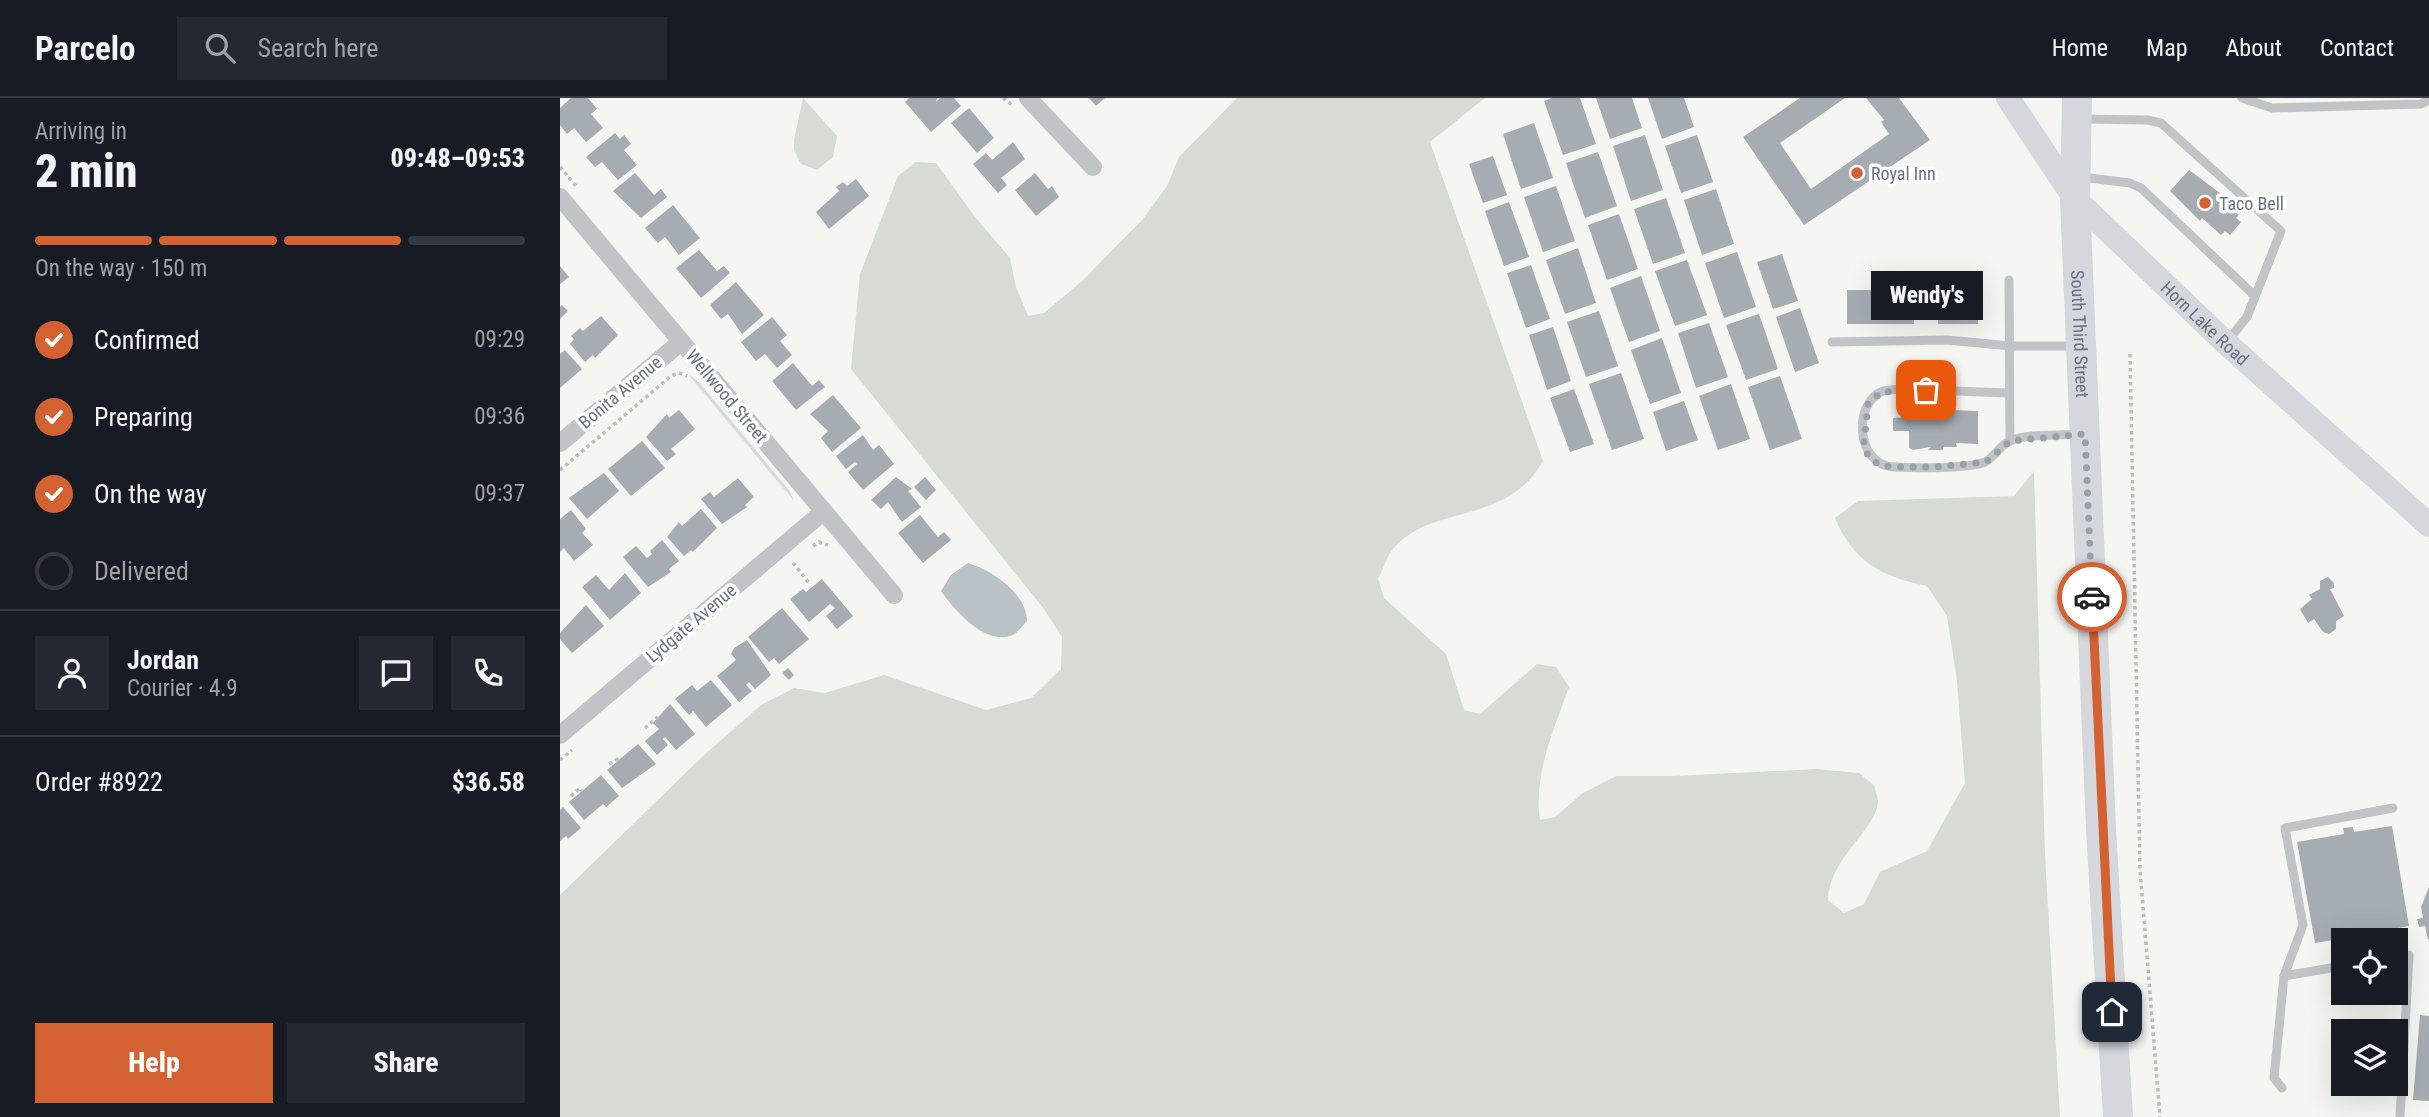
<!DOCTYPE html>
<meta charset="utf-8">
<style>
:root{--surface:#171b24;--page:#242831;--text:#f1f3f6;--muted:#9ea1a6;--line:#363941;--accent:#d46132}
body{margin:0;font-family:"Roboto Condensed",sans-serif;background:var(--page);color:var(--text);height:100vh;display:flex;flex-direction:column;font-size:26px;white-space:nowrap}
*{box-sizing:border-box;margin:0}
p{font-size:23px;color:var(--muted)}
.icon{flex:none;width:38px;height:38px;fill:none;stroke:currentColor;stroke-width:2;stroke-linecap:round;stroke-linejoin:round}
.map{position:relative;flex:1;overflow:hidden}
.details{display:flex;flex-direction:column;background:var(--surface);width:560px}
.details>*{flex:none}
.buttons{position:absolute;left:1771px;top:830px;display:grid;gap:14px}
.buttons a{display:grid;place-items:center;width:77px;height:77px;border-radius:0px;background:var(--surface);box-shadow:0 7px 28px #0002;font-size:35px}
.pin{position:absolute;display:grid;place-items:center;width:60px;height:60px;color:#fff;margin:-30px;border-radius:14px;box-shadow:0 4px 10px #0006}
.courier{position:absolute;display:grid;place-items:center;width:70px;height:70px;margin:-35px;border:5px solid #d46132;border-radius:50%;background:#fff;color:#222;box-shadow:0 2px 9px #0007}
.bubble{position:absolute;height:49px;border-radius:0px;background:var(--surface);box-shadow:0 7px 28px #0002;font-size:23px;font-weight:800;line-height:49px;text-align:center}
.headline em{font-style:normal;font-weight:800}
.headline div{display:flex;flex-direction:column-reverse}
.headline{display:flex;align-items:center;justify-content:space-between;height:119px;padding:0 35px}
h1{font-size:46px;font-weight:800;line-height:52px}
.bar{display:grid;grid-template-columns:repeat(4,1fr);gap:10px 7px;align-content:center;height:84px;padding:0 35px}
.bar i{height:9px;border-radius:5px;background:var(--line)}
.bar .on{background:var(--accent)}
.bar p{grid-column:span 4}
.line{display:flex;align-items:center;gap:18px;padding:0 35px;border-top:2px solid var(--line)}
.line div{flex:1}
.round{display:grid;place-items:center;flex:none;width:74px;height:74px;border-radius:0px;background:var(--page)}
ol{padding:0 35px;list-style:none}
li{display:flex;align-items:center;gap:21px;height:77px}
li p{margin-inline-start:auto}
li .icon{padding:7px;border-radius:50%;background:var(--accent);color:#fff;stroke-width:4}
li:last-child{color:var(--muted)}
li i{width:38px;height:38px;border:4px solid var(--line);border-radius:50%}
.primary-button{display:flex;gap:14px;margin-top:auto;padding:14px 35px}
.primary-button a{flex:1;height:80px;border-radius:0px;background:var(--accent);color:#fff;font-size:28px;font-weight:800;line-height:80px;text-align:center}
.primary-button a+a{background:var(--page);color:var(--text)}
header{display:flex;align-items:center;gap:42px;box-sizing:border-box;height:98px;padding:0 35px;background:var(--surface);border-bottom:2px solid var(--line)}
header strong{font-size:33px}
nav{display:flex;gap:38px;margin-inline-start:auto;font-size:24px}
.search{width:490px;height:63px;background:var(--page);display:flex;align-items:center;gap:18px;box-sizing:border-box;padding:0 24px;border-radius:0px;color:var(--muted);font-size:26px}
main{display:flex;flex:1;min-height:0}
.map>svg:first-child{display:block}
.green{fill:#d6dcd3}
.water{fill:#b9c2c7}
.building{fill:#a6adb2}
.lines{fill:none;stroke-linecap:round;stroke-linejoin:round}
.path{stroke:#babcbe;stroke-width:3.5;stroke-dasharray:3.5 3.5;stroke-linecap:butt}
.service{stroke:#c0c4c7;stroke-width:9}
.minor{stroke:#c0c4c7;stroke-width:18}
.secondary{stroke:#d4d8dc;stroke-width:24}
.trunk{stroke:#d4d8dc;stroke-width:30}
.done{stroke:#98a0a8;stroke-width:7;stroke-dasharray:0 12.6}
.route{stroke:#d46132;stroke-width:9}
.poi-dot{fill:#d46132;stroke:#fff;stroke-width:2.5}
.labels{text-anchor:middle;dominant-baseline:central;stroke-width:7;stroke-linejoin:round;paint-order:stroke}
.poi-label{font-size:18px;fill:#667380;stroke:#fff;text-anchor:start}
.street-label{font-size:18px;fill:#667380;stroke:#fff}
</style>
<header>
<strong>Parcelo</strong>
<div class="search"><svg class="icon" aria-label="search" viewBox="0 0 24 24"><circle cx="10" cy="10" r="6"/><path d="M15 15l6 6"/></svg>Search here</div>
<nav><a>Home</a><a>Map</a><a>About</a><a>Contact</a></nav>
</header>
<main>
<section class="details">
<div class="headline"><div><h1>2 min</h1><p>Arriving in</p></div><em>09:48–09:53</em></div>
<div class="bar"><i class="on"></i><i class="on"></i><i class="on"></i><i></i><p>On the way · 150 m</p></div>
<ol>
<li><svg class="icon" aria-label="check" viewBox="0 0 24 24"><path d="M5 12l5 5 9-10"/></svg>Confirmed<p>09:29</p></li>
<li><svg class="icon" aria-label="check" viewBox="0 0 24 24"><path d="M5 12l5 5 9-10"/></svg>Preparing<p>09:36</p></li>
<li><svg class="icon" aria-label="check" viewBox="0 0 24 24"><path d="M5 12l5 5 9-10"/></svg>On the way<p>09:37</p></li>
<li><i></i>Delivered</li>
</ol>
<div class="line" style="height:126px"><a class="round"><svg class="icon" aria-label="person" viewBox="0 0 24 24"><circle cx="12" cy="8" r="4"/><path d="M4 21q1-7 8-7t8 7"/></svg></a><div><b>Jordan</b><p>Courier · 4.9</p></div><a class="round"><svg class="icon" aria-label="chat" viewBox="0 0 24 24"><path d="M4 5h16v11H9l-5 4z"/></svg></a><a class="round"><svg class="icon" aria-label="phone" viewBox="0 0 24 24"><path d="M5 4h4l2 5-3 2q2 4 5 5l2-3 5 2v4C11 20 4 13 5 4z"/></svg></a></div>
<div class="line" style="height:91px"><div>Order #8922</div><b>$36.58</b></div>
<div class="primary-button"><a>Help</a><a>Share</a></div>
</section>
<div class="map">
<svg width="1869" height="1019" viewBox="0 0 1869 1019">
<rect width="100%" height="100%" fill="#f5f5f2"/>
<g class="green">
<polygon points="243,0 277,38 273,59 257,72 241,66 234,52 234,42"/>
<path d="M677 0H925L870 44 983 363C946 429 871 405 833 451 826 459 823 472 818 481L824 500 886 556 904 612 920 616 977 566 996 569 1009 589C994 631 973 678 980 722L995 719 1023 695 1056 678H1115L1256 671 1299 675 1314 687C1315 692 1318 698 1318 703 1318 730 1269 760 1268 802L1284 815 1304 806 1320 774 1367 753 1405 685 1397 583 1387 518 1367 488C1323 479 1293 464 1275 420L1298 403 1454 398 1474 373 1485 757 1500 1019H0V797L143 658 201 607 234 590 265 595 324 577 426 612 471 600 501 571 502 539 484 511 291 271 300 176 338 78 356 64 376 65 415 119 450 160 456 189 468 218 484 215 522 183 583 121 607 88 619 59Z"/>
<polygon points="128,276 138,283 229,392 234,403"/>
</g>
<path class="water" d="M408 465C432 472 467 496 467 523 461 529 457 536 450 538 424 546 394 512 381 493L391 477Z"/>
<g class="building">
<polygon points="11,0 28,0 37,11 31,16 43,30 26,44 14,30 7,36 0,27 0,10"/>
<polygon points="349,0 377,0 376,4 380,0 394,0 401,8 371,34 345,4"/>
<polygon points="529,0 545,0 536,8"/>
<polygon points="992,0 1020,0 1036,46 1003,57 984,3"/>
<polygon points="1036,0 1072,0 1082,30 1050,41"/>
<polygon points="1088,0 1124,0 1134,29 1102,41"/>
<polygon points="1240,0 1285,0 1220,45 1251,91 1329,36 1321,24 1324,22 1306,0 1339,0 1370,42 1244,127 1183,39"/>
<polygon points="409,10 434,40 417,55 391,25"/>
<polygon points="974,25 993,80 961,91 943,36"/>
<polygon points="55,35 60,41 64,37 71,46 64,52 77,67 58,82 42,64 35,69 26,59"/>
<polygon points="1085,37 1103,92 1071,103 1053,48"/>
<polygon points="1137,37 1153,84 1121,95 1105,48"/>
<polygon points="453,44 465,61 441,80 447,87 438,95 413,66 426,55 432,62"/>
<polygon points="1038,54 1057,108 1025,120 1006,65"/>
<polygon points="933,58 947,97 923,105 909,66"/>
<polygon points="1629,72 1664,98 1661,101 1679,117 1676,120 1681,124 1670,137 1665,133 1661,137 1642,120 1640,123 1610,93"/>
<polygon points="75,75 94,97 101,91 107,99 81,120 53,93"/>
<polygon points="475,75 488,91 492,88 499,99 476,118 455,92"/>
<polygon points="296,81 309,98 269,131 256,114 279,93 276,89 283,84 287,88"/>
<polygon points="996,88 1015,143 983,154 964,99"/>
<polygon points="1156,91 1174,146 1142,157 1124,102"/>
<polygon points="1106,100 1125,155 1093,166 1074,111"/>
<polygon points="949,104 969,159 944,168 925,113"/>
<polygon points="113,107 140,140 119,157 105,139 98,145 85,130"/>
<polygon points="1059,116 1078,171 1047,182 1028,127"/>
<polygon points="1018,150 1036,205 1005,216 986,162"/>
<polygon points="139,152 157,173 164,168 170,175 141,200 116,170"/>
<polygon points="1177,154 1196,209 1164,220 1145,165"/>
<polygon points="1222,156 1238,203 1213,211 1197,164"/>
<polygon points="1127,162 1147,217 1115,228 1095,173"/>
<polygon points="971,167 990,221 966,230 947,175"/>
<polygon points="0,168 9,179 0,186"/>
<polygon points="1081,178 1100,233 1069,244 1050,190"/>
<polygon points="176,184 204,217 182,236 168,216 161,221 150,207"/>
<polygon points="1378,190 1414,190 1414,214 1418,214 1418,226 1378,226"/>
<rect x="1287" y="192" width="67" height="34"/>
<polygon points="2,207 8,213 0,221 0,209"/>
<polygon points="1240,210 1259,265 1235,274 1216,219"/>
<polygon points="1039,213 1058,268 1026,279 1007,224"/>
<polygon points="1199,216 1218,271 1186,282 1166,227"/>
<polygon points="41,218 58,237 35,260 33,257 25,264 10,246 14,241 11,238 20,230 23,233"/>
<polygon points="212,219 227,237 220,243 232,257 217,270 205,256 196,263 181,244"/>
<polygon points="1149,225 1168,279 1136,290 1118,235"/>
<polygon points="993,229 1011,283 987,292 969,237"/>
<polygon points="1102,240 1121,295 1090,306 1071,252"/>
<polygon points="5,252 22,271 0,290 0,256"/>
<polygon points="233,265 252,288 259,282 265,289 236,312 212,283"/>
<polygon points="1061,275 1084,341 1052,352 1029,286"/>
<polygon points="1220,278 1242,341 1210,352 1188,289"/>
<polygon points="1171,286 1190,341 1158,352 1139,298"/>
<polygon points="1014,291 1034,346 1010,354 990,300"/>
<polygon points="273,297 301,330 272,354 261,340 268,333 250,316"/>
<polygon points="1124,303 1138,342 1106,353 1093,314"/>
<polygon points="119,312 135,331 111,351 116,356 107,363 86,339 107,316 109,320"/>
<polygon points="1390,312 1418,313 1418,346 1396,345 1397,349 1383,349 1383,352 1368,352 1371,349 1353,352 1349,350 1349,333 1333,333 1333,320 1368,317 1368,320 1388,320 1386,313"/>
<polygon points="303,337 313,352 319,347 334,366 303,392 288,374 297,366 295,364 286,371 276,358"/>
<polygon points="82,343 105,370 71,398 48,371"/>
<polygon points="44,375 59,393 27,421 9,400"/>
<polygon points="336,379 352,391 348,393 361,409 342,424 328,404 321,411 311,402"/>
<polygon points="365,379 376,392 366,402 354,389"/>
<polygon points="178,380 194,399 185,407 187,409 162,426 141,401 150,394 154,399"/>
<polygon points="141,411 157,430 133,454 131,452 124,458 107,439 119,424 122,428"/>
<polygon points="11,412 26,431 22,435 33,447 14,463 4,450 0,454 0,421"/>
<polygon points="360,417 378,439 384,434 391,442 363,465 338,435"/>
<polygon points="102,442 119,463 109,471 111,474 88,489 63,459 76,448 87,460 92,456 90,453"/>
<polygon points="65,475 81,495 50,522 22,489 36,477 49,492"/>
<polygon points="1768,479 1774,485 1774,490 1770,491 1784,518 1776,523 1776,531 1769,536 1763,534 1754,521 1748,525 1740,511 1752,501 1749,497 1760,491 1760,483"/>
<polygon points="262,481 293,518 277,531 266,518 275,510 270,506 249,524 230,501 243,491 246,494"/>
<polygon points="26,507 44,528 12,555 0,541 0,535"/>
<polygon points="222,510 249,541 219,566 214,560 209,564 188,539"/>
<polygon points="187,542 211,577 195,591 189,584 186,587 192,593 179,604 157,578 176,562 171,556 174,550"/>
<polygon points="228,570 234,577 229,582 222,575"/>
<polygon points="151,582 172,607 146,629 133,613 129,617 115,601 132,587 137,593"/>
<polygon points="110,606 135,636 116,652 105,639 103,641 108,647 97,657 85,643 99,631 93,625"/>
<polygon points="78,646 96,666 62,690 47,672"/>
<polygon points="41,677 59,698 46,709 43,706 24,722 9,704"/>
<polygon points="3,709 21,730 8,741 6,738 0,743 0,712"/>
<polygon points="1832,728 1849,828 1810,835 1810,839 1804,840 1804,837 1755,845 1737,744 1784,736 1783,730 1793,729 1794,734"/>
<polygon points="1869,789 1869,841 1868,842 1865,828 1859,829 1857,821 1863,820 1861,809"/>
<polygon points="1860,917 1869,918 1869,1003 1853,1002"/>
</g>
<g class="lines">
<g class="path">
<polyline points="443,0 452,7"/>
<polyline points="0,69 16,88"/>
<polyline points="1570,256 1580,772 1600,1019"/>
<polyline points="0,372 111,278 119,275 127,278"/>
<polyline points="253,448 259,444 268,447"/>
<polyline points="233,465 250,486"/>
<polyline points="85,630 98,619"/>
<polyline points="0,662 12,652"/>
<polyline points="49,666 59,660"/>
<polyline points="11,698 20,690 22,693"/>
</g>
<g class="service">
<polyline points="1682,0 1712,10 1861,6 1869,2"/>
<polyline points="1522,21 1587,22 1601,25 1721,133 1687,219 1666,245"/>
<polyline points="1521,79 1570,85 1581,90 1695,198"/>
<polyline points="1449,182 1450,343"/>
<polyline points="1272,244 1387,242 1451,248 1518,248"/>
<path d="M1449 295 1338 291C1334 292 1327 292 1323 293 1293 304 1295 367 1334 369 1354 370 1408 371 1425 364 1434 360 1440 347 1450 343 1469 335 1498 338 1519 336"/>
<polyline points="1836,859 1849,857 1840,1019"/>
<polyline points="1724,878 1783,868"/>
<polyline points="1722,990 1714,980 1724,878 1743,827 1725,730 1833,710"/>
</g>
<g class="minor">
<polyline points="468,0 533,69"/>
<polyline points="0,99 334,497"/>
<polyline points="0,345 121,244"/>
<polyline points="0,637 263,414"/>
</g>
<path class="secondary" id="s1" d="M1448 0 1515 101 1666 245 1869 427"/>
<path class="trunk" id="s2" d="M1517 0 1515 101 1541 731 1558 1019"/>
</g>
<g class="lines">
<polyline class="done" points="1366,292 1321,294 1308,306 1304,345 1308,358 1318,366 1331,369 1377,369 1426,364 1450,343 1525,336 1532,499"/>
<polyline class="route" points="1532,499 1552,914"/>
</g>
<g class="poi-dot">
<circle cx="1297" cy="75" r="7"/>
<circle cx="1645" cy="105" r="7"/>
</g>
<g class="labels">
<g class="poi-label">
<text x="1311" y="75">Royal Inn</text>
<text x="1659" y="105">Taco Bell</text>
</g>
<g class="street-label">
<text stroke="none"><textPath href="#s1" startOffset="301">Horn Lake Road</textPath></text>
<text stroke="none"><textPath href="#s2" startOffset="236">South Third Street</textPath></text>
<text transform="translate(60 294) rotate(-40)">Bonita Avenue</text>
<text transform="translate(167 298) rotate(50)">Wellwood Street</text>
<text transform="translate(131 525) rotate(-40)">Lydgate Avenue</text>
</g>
</g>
</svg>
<div class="buttons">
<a><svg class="icon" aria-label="locate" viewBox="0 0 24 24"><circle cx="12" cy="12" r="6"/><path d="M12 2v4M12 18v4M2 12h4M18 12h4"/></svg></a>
<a><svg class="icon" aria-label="layers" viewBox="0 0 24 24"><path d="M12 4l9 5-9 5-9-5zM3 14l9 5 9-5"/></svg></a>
</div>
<div class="pin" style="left:1366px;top:292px;background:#ea580c"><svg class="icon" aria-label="bag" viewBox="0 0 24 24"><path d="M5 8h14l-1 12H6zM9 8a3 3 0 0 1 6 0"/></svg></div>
<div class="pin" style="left:1552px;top:914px;background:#1f2937"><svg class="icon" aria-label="home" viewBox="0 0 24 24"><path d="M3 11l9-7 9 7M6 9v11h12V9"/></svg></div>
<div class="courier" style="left:1532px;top:499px"><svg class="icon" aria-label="car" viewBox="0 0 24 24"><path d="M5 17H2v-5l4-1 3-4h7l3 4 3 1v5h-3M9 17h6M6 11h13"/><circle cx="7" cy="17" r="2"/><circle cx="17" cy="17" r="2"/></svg></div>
<div class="bubble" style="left:1311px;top:173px;width:112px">Wendy's</div>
</div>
</main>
